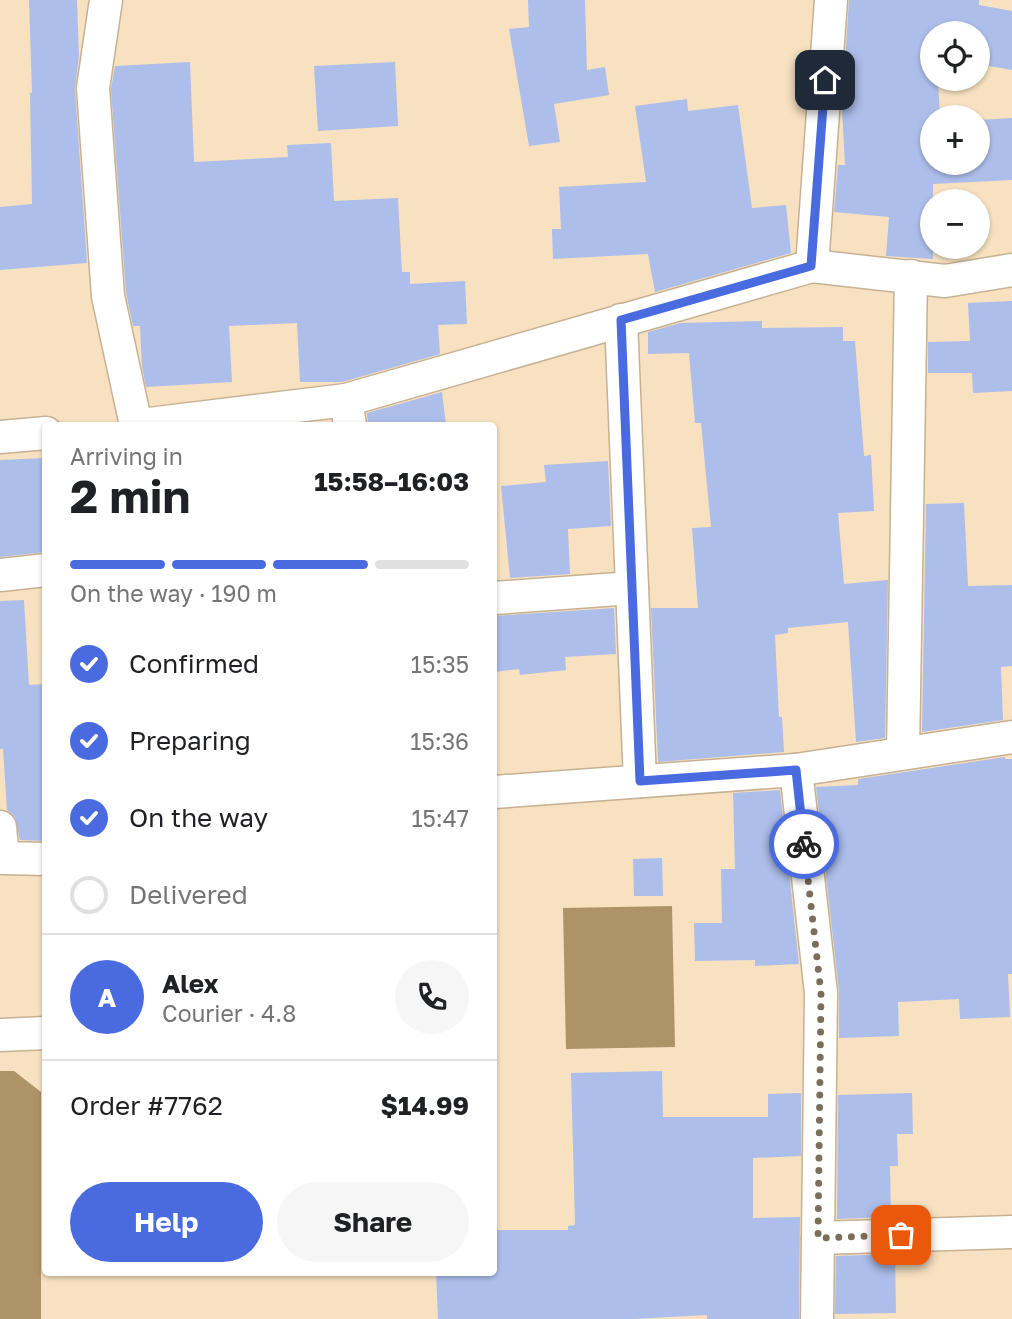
<!DOCTYPE html>
<meta charset="utf-8">
<style>
:root{--surface:#fff;--page:#f6f6f6;--text:#202124;--muted:#757577;--line:#e0e0e0;--accent:#496bdf}
body{margin:0;font-family:"Golos Text",sans-serif;background:var(--page);color:var(--text);height:100vh;display:flex;flex-direction:column;font-size:26px;white-space:nowrap}
*{box-sizing:border-box;margin:0}
p{font-size:23px;color:var(--muted)}
.icon{flex:none;width:38px;height:38px;fill:none;stroke:currentColor;stroke-width:2;stroke-linecap:round;stroke-linejoin:round}
.map{position:relative;flex:1;overflow:hidden}
.sheet{position:absolute;left:42px;top:422px;width:455px;height:854px;display:flex;flex-direction:column;background:var(--surface);border-radius:7px;box-shadow:0 2px 5px #0004}
.sheet>*{flex:none}
.fabs{position:absolute;left:920px;top:21px;display:grid;gap:14px}
.fabs a{display:grid;place-items:center;width:70px;height:70px;border-radius:50%;background:var(--surface);box-shadow:0 2px 5px #0004;font-size:35px}
.pin{position:absolute;display:grid;place-items:center;width:60px;height:60px;color:#fff;margin:-30px;border-radius:14px;box-shadow:0 4px 10px #0006}
.courier{position:absolute;display:grid;place-items:center;width:70px;height:70px;margin:-35px;border:5px solid #496bdf;border-radius:50%;background:#fff;color:#222;box-shadow:0 2px 9px #0007}
.head em{font-style:normal;font-weight:700}
.head div{display:flex;flex-direction:column-reverse}
.head{display:flex;align-items:center;justify-content:space-between;height:119px;padding:0 28px}
h1{font-size:46px;font-weight:700;line-height:52px}
.bar{display:grid;grid-template-columns:repeat(4,1fr);gap:10px 7px;align-content:center;height:84px;padding:0 28px}
.bar i{height:9px;border-radius:5px;background:var(--line)}
.bar .on{background:var(--accent)}
.bar p{grid-column:span 4}
.line{display:flex;align-items:center;gap:18px;padding:0 28px;border-top:2px solid var(--line)}
.line div{flex:1}
.round{display:grid;place-items:center;flex:none;width:74px;height:74px;border-radius:37px;background:var(--page)}
ol{padding:0 28px;list-style:none}
li{display:flex;align-items:center;gap:21px;height:77px}
li p{margin-inline-start:auto}
li .icon{padding:7px;border-radius:50%;background:var(--accent);color:#fff;stroke-width:4}
li:last-child{color:var(--muted)}
li i{width:38px;height:38px;border:4px solid var(--line);border-radius:50%}
.action{display:flex;gap:14px;margin-top:auto;padding:14px 28px}
.action a{flex:1;height:80px;border-radius:42px;background:var(--accent);color:#fff;font-size:28px;font-weight:700;line-height:80px;text-align:center}
.action a+a{background:var(--page);color:var(--text)}
.map>svg:first-child{display:block}
.water{fill:#ae9268}
.building{fill:#adbeeb}
.lines{fill:none;stroke-linecap:round;stroke-linejoin:round}
.minor-casing{stroke:#c6b192;stroke-width:35}
.minor{stroke:#fff;stroke-width:32}
.done{stroke:#7b6e5a;stroke-width:7;stroke-dasharray:0 12.6}
.route{stroke:#496bdf;stroke-width:9}
</style>
<div class="map">
<svg width="1012" height="1319" viewBox="0 0 1012 1319">
<rect width="100%" height="100%" fill="#f7e1c1"/>
<g class="water">
<polygon points="672,906 675,1047 566,1049 563,908"/>
<polygon points="0,1071 14,1071 41,1092 41,1319 0,1319"/>
</g>
<g class="building">
<polygon points="29,0 77,0 79,56 75,89 87,263 0,270 0,207 32,204 30,93 32,93"/>
<polygon points="528,0 585,0 587,70 605,67 609,95 554,104 560,142 529,146 509,29 529,27"/>
<polygon points="849,0 979,0 979,5 1012,11 1012,70 978,64 978,33 933,33 933,79 938,79 940,117 933,117 933,163 978,163 978,120 1012,118 1012,180 933,184 933,259 886,256 889,217 834,212 838,165 845,165 842,109"/>
<polygon points="190,62 194,162 288,157 287,145 331,143 334,201 398,198 402,272 410,272 410,284 465,281 467,324 438,325 440,354 342,382 300,382 297,323 229,326 232,382 146,387 142,367 140,326 133,326 126,293 111,89 115,66"/>
<polygon points="395,62 398,126 318,131 314,66"/>
<polygon points="687,99 688,111 738,105 752,208 786,205 791,253 655,292 648,254 553,259 552,229 561,229 559,187 646,182 635,106"/>
<polygon points="1012,301 1012,391 973,393 972,373 928,373 928,342 970,341 968,303"/>
<polygon points="762,321 762,328 843,327 843,341 855,341 864,456 871,455 874,511 838,513 844,584 888,580 885,738 856,742 848,622 788,628 788,633 775,635 779,717 782,717 784,752 658,762 651,608 698,608 692,528 711,527 701,423 695,423 689,353 648,354 648,332 681,323"/>
<polygon points="442,392 446,425 368,425 367,413"/>
<polygon points="46,458 46,499 43,500 45,552 0,557 0,460"/>
<polygon points="608,461 611,526 568,529 570,574 510,578 501,486 546,482 544,465"/>
<polygon points="964,503 968,586 1012,585 1012,666 1001,667 1003,720 922,732 926,504"/>
<polygon points="24,600 29,685 46,684 46,841 20,840 15,817 7,810 3,749 0,749 0,601"/>
<polygon points="614,608 616,654 565,657 566,670 520,675 519,669 494,672 494,616"/>
<polygon points="1005,757 1005,759 1012,759 1012,974 1008,974 1010,1017 960,1019 959,999 898,1002 899,1036 839,1038 839,991 816,787 858,785 858,779"/>
<polygon points="780,790 799,964 755,966 755,960 695,961 694,923 722,923 721,869 735,869 733,793"/>
<polygon points="662,858 663,896 634,896 633,859"/>
<polygon points="662,1071 663,1117 768,1117 768,1094 801,1093 801,1156 753,1158 753,1218 800,1217 799,1319 707,1319 707,1315 634,1319 438,1319 436,1272 494,1272 494,1230 568,1230 568,1226 575,1225 571,1073"/>
<polygon points="912,1093 913,1134 897,1134 898,1166 890,1166 891,1217 837,1219 838,1095"/>
<polygon points="895,1254 896,1313 835,1314 836,1256"/>
</g>
<g class="lines">
<g class="minor-casing">
<g id="minor">
<polyline points="106,0 93,88 108,296 136,425"/>
<polyline points="812,266 831,0"/>
<polyline points="621,320 640,781"/>
<polyline points="346,400 812,266 945,281 1012,270"/>
<polyline points="141,425 346,400 350,425"/>
<polyline points="0,437 46,433"/>
<polyline points="0,575 46,570"/>
<polyline points="494,598 632,588"/>
<polyline points="903,753 911,276"/>
<polyline points="796,770 821,993 817,1319"/>
<polyline points="494,792 796,770 1012,737"/>
<polyline points="0,827 3,858 46,859"/>
<polyline points="0,1035 46,1033"/>
<polyline points="818,1238 1012,1232"/>
</g>
</g>
<use href="#minor" class="minor"/>
</g>
<g class="lines">
<polyline class="done" points="804,844 821,993 818,1238 901,1235"/>
<polyline class="route" points="804,844 796,770 640,781 621,320 811,266 825,80"/>
</g>
</svg>
<div class="fabs">
<a><svg class="icon" aria-label="locate" viewBox="0 0 24 24"><circle cx="12" cy="12" r="6"/><path d="M12 2v4M12 18v4M2 12h4M18 12h4"/></svg></a>
<a>+</a>
<a>−</a>
</div>
<div class="pin" style="left:901px;top:1235px;background:#ea580c"><svg class="icon" aria-label="bag" viewBox="0 0 24 24"><path d="M5 8h14l-1 12H6zM9 8a3 3 0 0 1 6 0"/></svg></div>
<div class="pin" style="left:825px;top:80px;background:#1f2937"><svg class="icon" aria-label="home" viewBox="0 0 24 24"><path d="M3 11l9-7 9 7M6 9v11h12V9"/></svg></div>
<div class="courier" style="left:804px;top:844px"><svg class="icon" aria-label="bike" viewBox="0 0 24 24"><circle cx="6" cy="16" r="4"/><circle cx="18" cy="16" r="4"/><path d="M6 16l4-8h5l3 8M10 8l3 8H6M13 5h3"/></svg></div>
<section class="sheet">
<div class="head"><div><h1>2 min</h1><p>Arriving in</p></div><em>15:58–16:03</em></div>
<div class="bar"><i class="on"></i><i class="on"></i><i class="on"></i><i></i><p>On the way · 190 m</p></div>
<ol>
<li><svg class="icon" aria-label="check" viewBox="0 0 24 24"><path d="M5 12l5 5 9-10"/></svg>Confirmed<p>15:35</p></li>
<li><svg class="icon" aria-label="check" viewBox="0 0 24 24"><path d="M5 12l5 5 9-10"/></svg>Preparing<p>15:36</p></li>
<li><svg class="icon" aria-label="check" viewBox="0 0 24 24"><path d="M5 12l5 5 9-10"/></svg>On the way<p>15:47</p></li>
<li><i></i>Delivered</li>
</ol>
<div class="line" style="height:126px"><b class="round" style="background:var(--accent);color:#fff">A</b><div><b>Alex</b><p>Courier · 4.8</p></div><a class="round"><svg class="icon" aria-label="phone" viewBox="0 0 24 24"><path d="M5 4h4l2 5-3 2q2 4 5 5l2-3 5 2v4C11 20 4 13 5 4z"/></svg></a></div>
<div class="line" style="height:91px"><div>Order #7762</div><b>$14.99</b></div>
<div class="action"><a>Help</a><a>Share</a></div>
</section>
</div>
